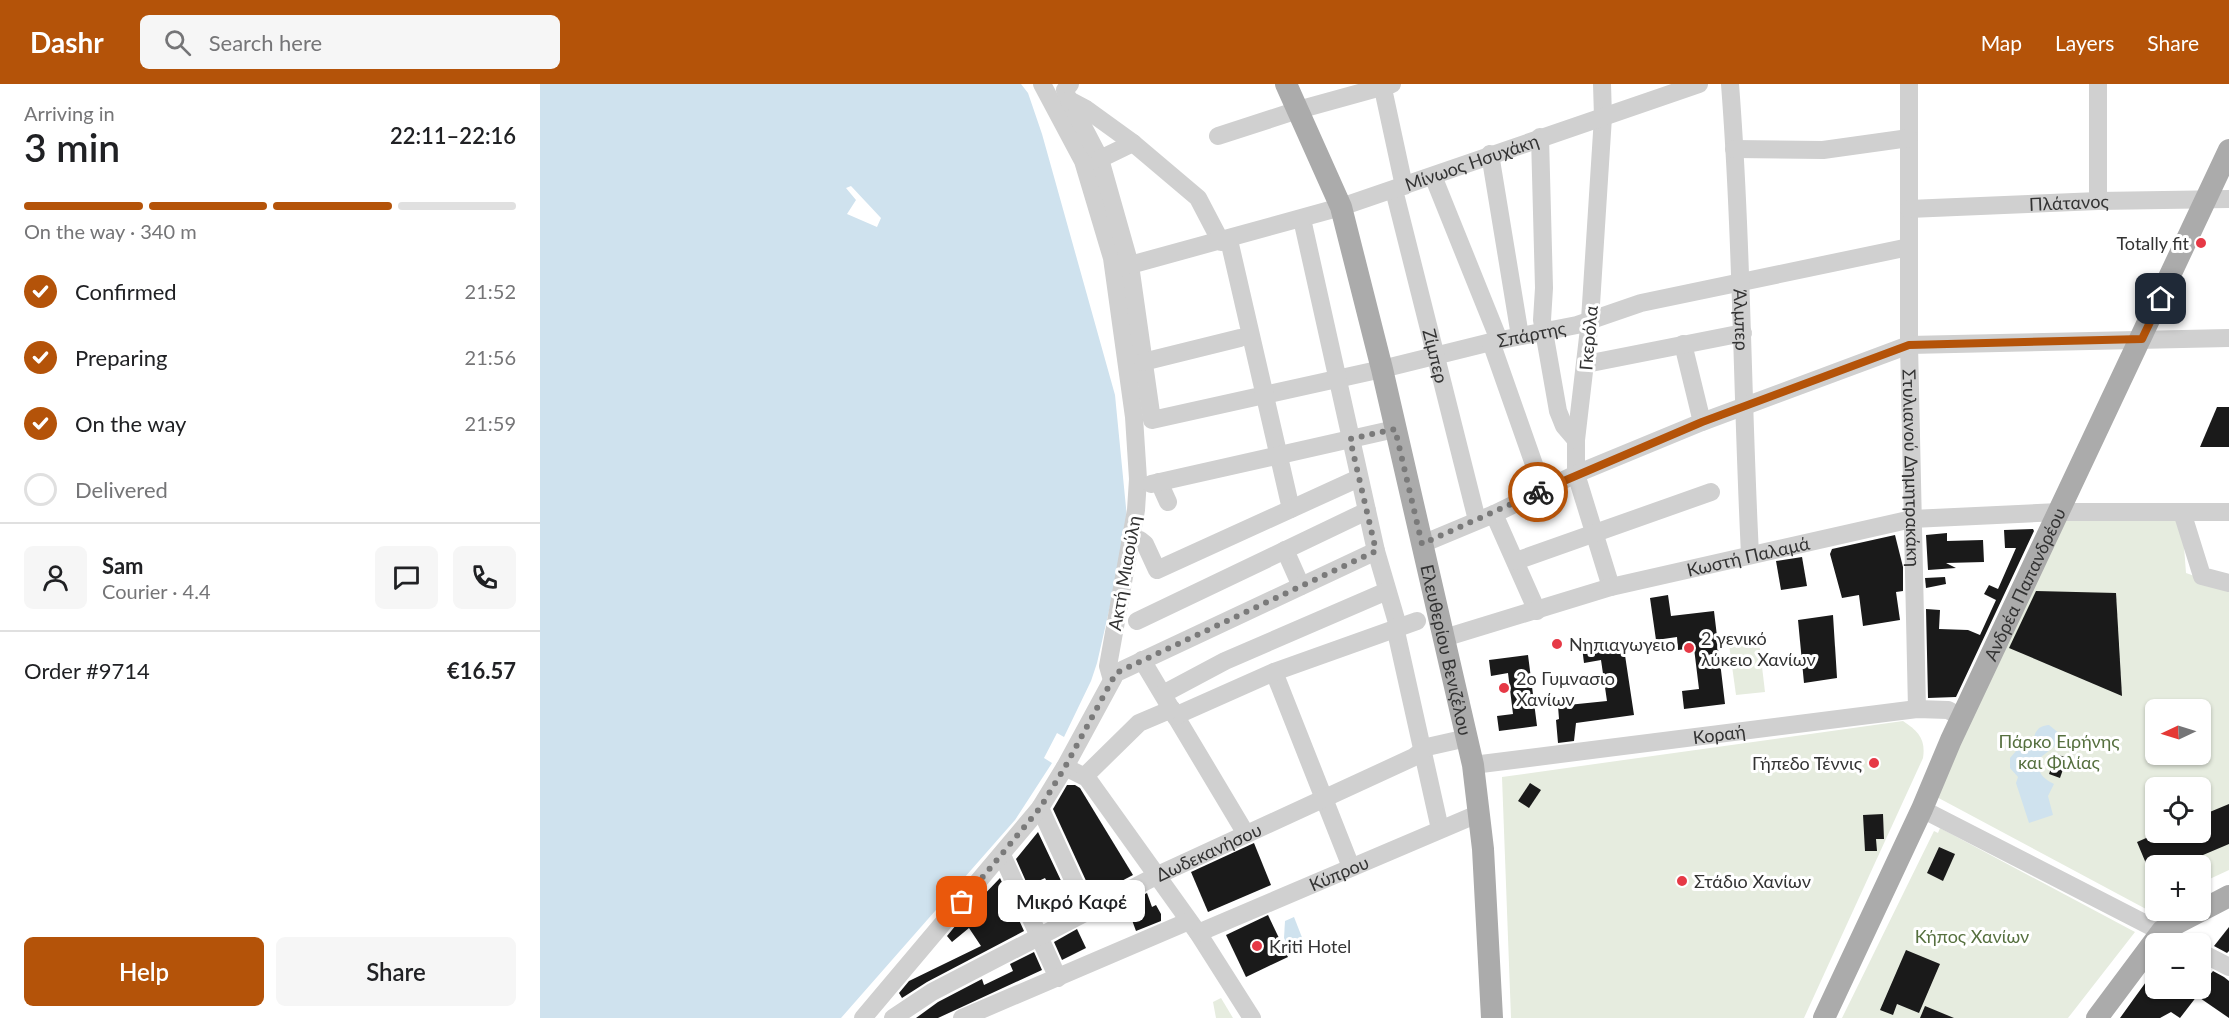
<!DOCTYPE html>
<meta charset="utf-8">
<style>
:root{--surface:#fff;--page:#f6f6f6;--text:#202124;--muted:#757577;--line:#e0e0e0;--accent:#b45309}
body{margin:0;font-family:Lato,sans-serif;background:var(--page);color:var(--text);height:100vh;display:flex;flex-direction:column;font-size:22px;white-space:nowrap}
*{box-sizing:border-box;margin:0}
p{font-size:20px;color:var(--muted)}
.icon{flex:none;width:33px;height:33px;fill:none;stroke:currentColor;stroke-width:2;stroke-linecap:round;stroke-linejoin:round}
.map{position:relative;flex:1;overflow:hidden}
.details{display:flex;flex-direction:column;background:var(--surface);width:540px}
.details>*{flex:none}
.needle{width:39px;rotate:266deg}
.fabs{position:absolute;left:1605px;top:615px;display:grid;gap:12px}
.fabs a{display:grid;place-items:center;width:66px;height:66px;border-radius:9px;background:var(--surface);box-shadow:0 2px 4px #0004;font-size:30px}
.pin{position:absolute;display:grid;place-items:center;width:51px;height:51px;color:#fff;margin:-26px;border-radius:12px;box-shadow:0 3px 9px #0006}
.courier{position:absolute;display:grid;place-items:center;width:60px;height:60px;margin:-30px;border:4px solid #b45309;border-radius:50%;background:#fff;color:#222;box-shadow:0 2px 8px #0007}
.bubble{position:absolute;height:42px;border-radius:9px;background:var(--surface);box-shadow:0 2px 4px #0004;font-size:20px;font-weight:600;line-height:42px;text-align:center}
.summary em{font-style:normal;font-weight:600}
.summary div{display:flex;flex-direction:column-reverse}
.summary{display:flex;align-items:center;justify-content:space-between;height:102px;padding:0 24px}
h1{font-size:39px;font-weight:600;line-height:45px}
.bar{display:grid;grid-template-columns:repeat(4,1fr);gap:9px 6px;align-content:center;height:72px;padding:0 24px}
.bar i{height:8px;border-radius:4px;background:var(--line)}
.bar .active{background:var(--accent)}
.bar p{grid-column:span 4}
.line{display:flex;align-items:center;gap:15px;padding:0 24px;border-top:2px solid var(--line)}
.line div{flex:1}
.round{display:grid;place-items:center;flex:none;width:63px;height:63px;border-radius:9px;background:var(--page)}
ol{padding:0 24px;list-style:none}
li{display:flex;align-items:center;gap:18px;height:66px}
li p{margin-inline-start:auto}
li .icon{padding:6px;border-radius:50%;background:var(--accent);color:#fff;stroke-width:4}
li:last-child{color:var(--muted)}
li i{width:33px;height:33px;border:3px solid var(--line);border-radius:50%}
.primary-button{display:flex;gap:12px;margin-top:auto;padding:12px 24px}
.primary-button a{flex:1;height:69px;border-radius:9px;background:var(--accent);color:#fff;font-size:24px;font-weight:600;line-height:69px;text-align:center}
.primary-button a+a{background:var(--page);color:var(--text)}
header{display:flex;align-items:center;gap:36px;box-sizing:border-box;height:84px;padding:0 30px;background:var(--accent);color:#fff}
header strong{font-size:28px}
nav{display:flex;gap:33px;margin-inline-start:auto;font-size:21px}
.search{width:420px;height:54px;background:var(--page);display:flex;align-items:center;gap:15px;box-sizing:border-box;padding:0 21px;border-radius:9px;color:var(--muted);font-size:22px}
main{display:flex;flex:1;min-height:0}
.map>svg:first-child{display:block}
.green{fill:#e6ecdf;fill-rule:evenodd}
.water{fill:#cfe2ee;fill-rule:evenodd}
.building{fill:#1a1a1a}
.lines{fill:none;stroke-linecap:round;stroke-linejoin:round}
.minor{stroke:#d0d0d0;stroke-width:18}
.major{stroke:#ababab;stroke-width:22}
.done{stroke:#7a7a7a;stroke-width:6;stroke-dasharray:0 10.8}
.route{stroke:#b45309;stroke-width:8}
.poi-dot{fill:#e63946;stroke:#fff;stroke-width:2}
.labels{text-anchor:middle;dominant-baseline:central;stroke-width:6;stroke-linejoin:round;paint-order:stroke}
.street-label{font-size:18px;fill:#333;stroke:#fff}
.poi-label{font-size:18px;fill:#333;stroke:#fff;text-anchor:start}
.park-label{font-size:18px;fill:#56703f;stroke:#fff}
</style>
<header>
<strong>Dashr</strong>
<div class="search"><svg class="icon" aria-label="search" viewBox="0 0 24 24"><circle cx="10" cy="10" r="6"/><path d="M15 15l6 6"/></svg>Search here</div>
<nav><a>Map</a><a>Layers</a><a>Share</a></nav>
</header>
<main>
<section class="details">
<div class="summary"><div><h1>3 min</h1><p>Arriving in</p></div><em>22:11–22:16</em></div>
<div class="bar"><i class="active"></i><i class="active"></i><i class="active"></i><i></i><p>On the way · 340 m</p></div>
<ol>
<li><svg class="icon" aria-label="check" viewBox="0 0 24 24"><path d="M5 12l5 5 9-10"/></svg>Confirmed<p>21:52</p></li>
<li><svg class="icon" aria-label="check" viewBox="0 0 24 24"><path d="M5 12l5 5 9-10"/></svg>Preparing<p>21:56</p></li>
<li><svg class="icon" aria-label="check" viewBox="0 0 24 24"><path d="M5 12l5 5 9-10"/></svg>On the way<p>21:59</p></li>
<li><i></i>Delivered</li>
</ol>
<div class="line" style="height:108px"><a class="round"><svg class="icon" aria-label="person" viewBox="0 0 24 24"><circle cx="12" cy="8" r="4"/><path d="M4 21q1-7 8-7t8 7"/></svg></a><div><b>Sam</b><p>Courier · 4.4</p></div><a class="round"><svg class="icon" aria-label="chat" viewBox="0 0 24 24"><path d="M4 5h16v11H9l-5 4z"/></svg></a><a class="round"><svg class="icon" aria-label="phone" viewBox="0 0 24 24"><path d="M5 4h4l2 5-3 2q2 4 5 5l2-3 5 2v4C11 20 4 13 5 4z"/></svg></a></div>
<div class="line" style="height:78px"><div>Order #9714</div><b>€16.57</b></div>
<div class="primary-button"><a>Help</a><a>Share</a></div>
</section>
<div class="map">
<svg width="1689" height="934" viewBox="0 0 1689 934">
<rect width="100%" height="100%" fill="#fff"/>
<g class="green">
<path d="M1524 430 1642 435 1646 489 1689 504V786L1661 799 1660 782H1616L1615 820 1606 825 1393 711ZM1616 626H1660V670H1616ZM1616 704H1660V748H1616Z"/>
<polygon points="1219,557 1225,608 1196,611 1189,560"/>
<path d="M1363 637C1378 647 1386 655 1383 674L1264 934H971L962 693Z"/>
<polygon points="1400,744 1595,848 1528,934 1302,934 1394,747 1398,749"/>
<polygon points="681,914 693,934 676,934 673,918"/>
</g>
<g class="water">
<path d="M0 0H481L488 9 502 50 575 311 588 444 557 579 551 597 524 653 517 649 504 674 512 679 475 736 301 934H0ZM311 102 341 134 337 143 307 130 316 116 306 104Z"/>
<path d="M1509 641 1520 650 1519 659 1501 673C1495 687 1502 694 1514 700L1508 712 1513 731 1489 739 1476 699 1478 693 1470 684V674L1476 667 1493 661C1494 650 1496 642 1509 641Z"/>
<polygon points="754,833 763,856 748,862 744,854 745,837"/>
</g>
<g class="building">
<polygon points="1677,323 1689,323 1689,363 1660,363"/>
<polygon points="1493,445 1494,447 1416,613 1388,614 1386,525 1400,526 1399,545 1428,546 1440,551 1456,516 1444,510 1449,501 1458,505 1476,464 1465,464 1464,446"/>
<polygon points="1407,449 1407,457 1443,456 1444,478 1406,479 1416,484 1388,486 1386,451"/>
<polygon points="1355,451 1363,483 1363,507 1356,508 1360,536 1323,542 1319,511 1302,514 1290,470 1292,465"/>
<polygon points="1262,473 1267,502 1241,506 1236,477"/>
<polygon points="1405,493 1406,500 1386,504 1385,494"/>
<polygon points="1496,507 1576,509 1582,612 1469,564"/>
<polygon points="1128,511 1131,532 1174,527 1185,620 1144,625 1142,607 1159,605 1154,564 1138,566 1137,553 1116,556 1110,514"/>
<polygon points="1293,531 1297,594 1264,599 1258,536"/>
<polygon points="1083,558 1094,631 1036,639 1034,657 1018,659 1016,636 1019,635 1018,622 1067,617 1061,576 1044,579 1042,563"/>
<polygon points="988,571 997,642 959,647 957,632 973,630 968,589 951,592 949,576"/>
<polygon points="1516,670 1527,674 1520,694 1509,690"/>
<polygon points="990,699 1001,706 989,724 978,717"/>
<polygon points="527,701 535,701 540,704 593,791 553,812 513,725"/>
<polygon points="1689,720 1689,760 1637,782 1616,782 1615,801 1597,758 1620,748 1660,748 1660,732"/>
<polygon points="1343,730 1344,755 1336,755 1337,767 1325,767 1323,731"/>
<polygon points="498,748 533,822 504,837 499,824 516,816 505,794 488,802 476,775"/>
<polygon points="714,759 731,801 668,828 651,788"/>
<polygon points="1399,763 1415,770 1403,797 1387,789"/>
<polygon points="460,794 484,847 387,898 362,914 359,909 369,897 441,862 429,844 412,858 407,852 421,835 440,822 437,818"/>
<polygon points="607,809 612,823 616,821 621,830 621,837 596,847 586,820"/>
<polygon points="728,831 748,873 706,893 686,851"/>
<polygon points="1689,843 1689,867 1687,869 1674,862"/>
<polygon points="537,845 546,864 522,876 514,858"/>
<polygon points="1366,866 1400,880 1379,929 1357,920 1353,931 1340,926"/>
<polygon points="494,868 502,886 398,934 376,934 398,918 442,895 444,901 473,887 470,880"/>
<polygon points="1616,884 1616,904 1660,904 1660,886 1668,893 1673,887 1684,893 1689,897 1689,934 1657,912 1640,934 1631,928 1620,934 1580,934"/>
<polygon points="1385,922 1414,934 1380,934"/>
</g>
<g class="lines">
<g class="minor">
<polyline points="502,0 543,77 572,174 594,333 598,395 596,426 568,582 572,596"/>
<path id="s1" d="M530 0 525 6 527 12 560 75 590 181 612 336 842 285 951 258 1037 241 1101 219 1369 163"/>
<polyline points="842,0 864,102"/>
<polyline points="1062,0 1063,33 1050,236 1036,356 1036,390 1071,503"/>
<path id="s2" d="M1190 0C1202 156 1202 313 1210 470"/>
<path id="s3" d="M1369 0V261L1377 625"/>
<polyline points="1558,0 1558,117"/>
<polyline points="529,16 546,25 593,59 658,114 681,158"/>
<polyline points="678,52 758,26 852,0"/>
<polyline points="1000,53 1004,204 1002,236 1018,327 1024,342 1036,356"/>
<polyline points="1194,65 1283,66 1369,54"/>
<polyline points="950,70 980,252"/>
<polyline points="560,75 593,59"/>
<polyline points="893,92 959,256"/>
<path id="s4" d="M854 106 937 436"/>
<path id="s5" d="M1369 125 1558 117 1689 115"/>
<polyline points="762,135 836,467 858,542"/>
<polyline points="689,156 751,425"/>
<path id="s6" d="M590 181 801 123 1159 0"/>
<polyline points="951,258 1003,406"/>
<polyline points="1143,260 1162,338"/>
<polyline points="603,278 700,254"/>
<polyline points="1046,280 1203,249"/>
<polyline points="619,398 628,418"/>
<polyline points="611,400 855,345"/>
<polyline points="1642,428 1662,492 1689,499"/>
<polyline points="954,430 997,527"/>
<polyline points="600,456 605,460 617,486 819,394"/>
<polyline points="882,460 954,430 1036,390 1162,338 1369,261 1689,254"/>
<polyline points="745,466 761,502"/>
<polyline points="976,477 1171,408"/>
<polyline points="597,537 827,427"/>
<polyline points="855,543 900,745"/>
<path id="s7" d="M904 554 1071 503 1372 435 1519 428H1689"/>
<polyline points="602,576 706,750"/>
<polyline points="734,588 811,783"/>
<polyline points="623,610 685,577 847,507"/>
<polyline points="635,632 734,588 877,537"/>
<path id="s8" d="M933 681 1377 625 1408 626 1423 634"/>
<polyline points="525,683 547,694 658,849 712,934"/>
<polyline points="545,692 599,639 632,625"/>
<polyline points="500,724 548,828"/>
<polyline points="1382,725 1645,860"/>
<polyline points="462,771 518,894"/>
<path id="s9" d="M658 849 940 729"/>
<polyline points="1660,868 1689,883"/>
<polyline points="323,934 500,724 525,683 576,589 836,467"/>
<path id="s10" d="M353 934 392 908 618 791 874 673 887 663 927 654"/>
<polyline points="422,934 649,837"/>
</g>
<g class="major">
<path id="s11" d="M746 0 801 123 842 285 933 681 943 765 952 934"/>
<path id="s12" d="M1284 934 1382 725 1411 656 1689 66"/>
<polyline points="1557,934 1622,847 1689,812"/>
</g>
</g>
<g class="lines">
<polyline class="done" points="422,818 500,724 525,683 576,589 836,467 810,355 855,345 882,460 998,408"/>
<polyline class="route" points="998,408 1162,338 1369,261 1602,255 1621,215"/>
</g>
<g class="poi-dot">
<circle cx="1661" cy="159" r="6"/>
<circle cx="1017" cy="560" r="6"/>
<circle cx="1149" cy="564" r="6"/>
<circle cx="964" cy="604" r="6"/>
<circle cx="1334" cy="679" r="6"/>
<circle cx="1142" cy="797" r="6"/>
<circle cx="717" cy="862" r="6"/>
</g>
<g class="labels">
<g class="street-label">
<text stroke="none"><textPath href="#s6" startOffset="357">Μίνωος Ησυχάκη</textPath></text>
<text stroke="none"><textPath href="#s5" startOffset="160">Πλάτανος</textPath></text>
<text stroke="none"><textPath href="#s2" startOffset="236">Άλμπερ</textPath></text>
<text stroke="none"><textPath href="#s1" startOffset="741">Σπάρτης</textPath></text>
<text transform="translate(1048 254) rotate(-85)">Γκερόλα</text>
<text stroke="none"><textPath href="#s4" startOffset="171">Ζίμπερ</textPath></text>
<text stroke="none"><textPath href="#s3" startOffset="384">Στυλιανού Δημητρακάκη</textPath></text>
<text stroke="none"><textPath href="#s7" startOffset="315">Κωστή Παλαμά</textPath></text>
<text transform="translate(584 489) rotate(-80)">Ακτή Μιαούλη</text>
<text stroke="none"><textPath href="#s12" startOffset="478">Ανδρέα Παπανδρέου</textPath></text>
<text stroke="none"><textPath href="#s11" startOffset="590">Ελευθερίου Βενιζέλου</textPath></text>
<text stroke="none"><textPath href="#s8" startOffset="248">Κοραή</textPath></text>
<text stroke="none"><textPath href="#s10" startOffset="357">Δωδεκανήσου</textPath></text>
<text stroke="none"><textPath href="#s9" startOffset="153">Κύπρου</textPath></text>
</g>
<g class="poi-label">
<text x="1649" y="159" text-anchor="end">Totally fit</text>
<text x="1161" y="554">2 γενικό<tspan x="1161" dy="21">λύκειο Χανίων</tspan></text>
<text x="1029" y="560">Νηπιαγωγειο</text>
<text x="976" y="594">2ο Γυμνασιο<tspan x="976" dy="21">Χανίων</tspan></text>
<text x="1322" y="679" text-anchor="end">Γήπεδο Τέννις</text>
<text x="1154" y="797">Στάδιο Χανίων</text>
<text x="729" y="862">Kriti Hotel</text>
</g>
<g class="park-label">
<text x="1519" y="657">Πάρκο Ειρήνης<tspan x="1519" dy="21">και Φιλίας</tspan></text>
<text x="1432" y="852">Κήπος Χανίων</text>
</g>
</g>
</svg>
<div class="fabs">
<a><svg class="needle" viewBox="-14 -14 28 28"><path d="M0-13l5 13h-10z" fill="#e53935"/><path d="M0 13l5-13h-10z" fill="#757577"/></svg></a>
<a><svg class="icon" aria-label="locate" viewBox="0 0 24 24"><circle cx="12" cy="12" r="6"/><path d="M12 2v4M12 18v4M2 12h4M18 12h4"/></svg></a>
<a>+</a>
<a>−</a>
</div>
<div class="pin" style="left:422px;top:818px;background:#ea580c"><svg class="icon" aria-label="bag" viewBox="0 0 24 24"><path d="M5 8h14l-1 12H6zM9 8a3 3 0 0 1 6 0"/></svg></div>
<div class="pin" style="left:1621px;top:215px;background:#1f2937"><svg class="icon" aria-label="home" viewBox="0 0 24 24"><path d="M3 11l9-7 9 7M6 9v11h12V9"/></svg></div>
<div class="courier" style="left:998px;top:408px"><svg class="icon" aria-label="bike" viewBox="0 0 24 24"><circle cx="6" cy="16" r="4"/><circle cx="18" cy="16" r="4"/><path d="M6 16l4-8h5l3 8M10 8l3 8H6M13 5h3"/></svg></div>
<div class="bubble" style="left:458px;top:796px;width:147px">Μικρό Καφέ</div>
</div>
</main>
